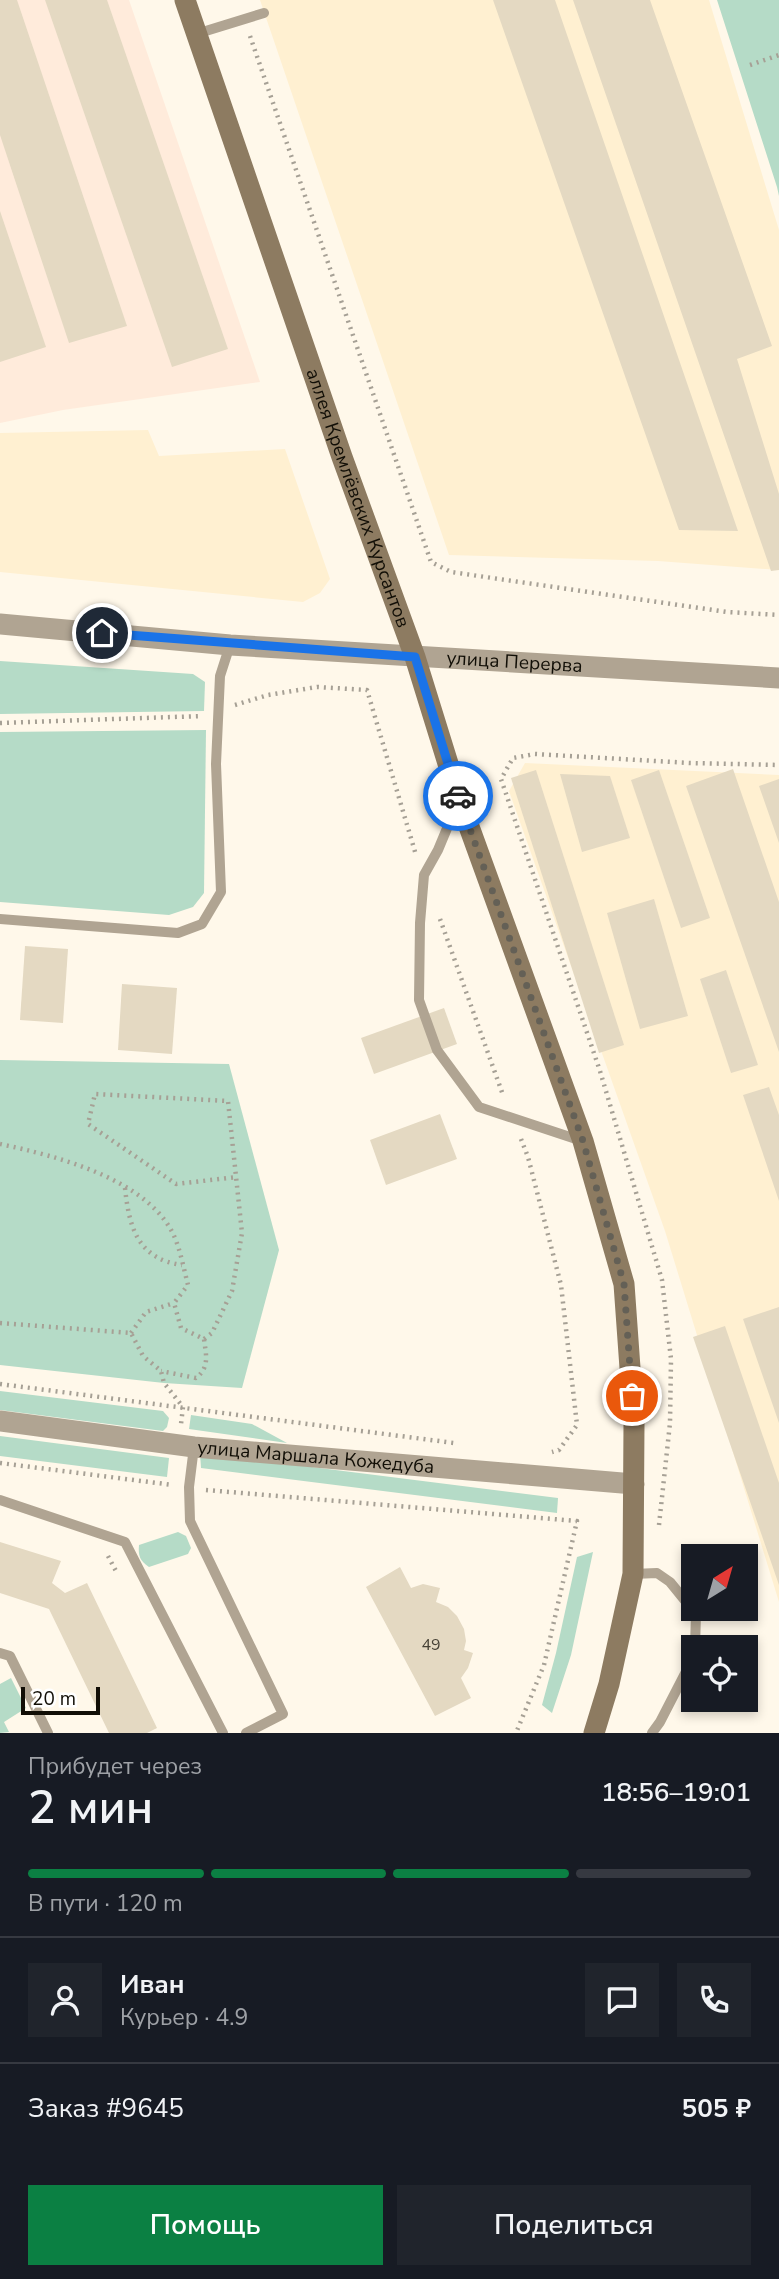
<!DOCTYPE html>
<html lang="ru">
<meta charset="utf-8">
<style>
:root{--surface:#171b24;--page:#20242c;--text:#f1f3f6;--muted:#9ea1a6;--line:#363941;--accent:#0b8043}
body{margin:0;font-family:"Nunito Sans",sans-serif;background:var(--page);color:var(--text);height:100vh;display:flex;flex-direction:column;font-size:26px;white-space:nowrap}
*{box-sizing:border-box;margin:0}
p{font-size:23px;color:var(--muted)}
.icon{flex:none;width:38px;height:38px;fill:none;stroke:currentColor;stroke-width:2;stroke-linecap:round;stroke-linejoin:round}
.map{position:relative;height:1733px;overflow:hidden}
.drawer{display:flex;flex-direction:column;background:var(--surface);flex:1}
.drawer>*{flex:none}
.needle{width:46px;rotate:37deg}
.fabs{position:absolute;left:681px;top:1544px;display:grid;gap:14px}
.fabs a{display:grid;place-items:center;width:77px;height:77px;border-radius:0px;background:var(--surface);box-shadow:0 4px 10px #0003;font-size:35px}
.scale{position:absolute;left:21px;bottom:18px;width:79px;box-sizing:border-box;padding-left:7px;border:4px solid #110e06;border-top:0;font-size:19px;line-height:24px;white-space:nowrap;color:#110e06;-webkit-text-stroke:5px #fff;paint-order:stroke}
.pin{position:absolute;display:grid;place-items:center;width:60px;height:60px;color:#fff;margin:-30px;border:4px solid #fff;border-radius:50%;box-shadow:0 2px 7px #0007}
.courier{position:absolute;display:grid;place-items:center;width:70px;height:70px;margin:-35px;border:5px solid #1a73e8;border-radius:50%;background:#fff;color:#222;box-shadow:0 2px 9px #0007}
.head em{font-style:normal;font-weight:600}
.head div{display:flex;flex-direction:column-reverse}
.head{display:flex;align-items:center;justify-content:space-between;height:119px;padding:0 28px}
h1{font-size:46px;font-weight:600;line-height:52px}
.bar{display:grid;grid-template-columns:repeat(4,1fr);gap:10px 7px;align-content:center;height:84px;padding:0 28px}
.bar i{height:9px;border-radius:5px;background:var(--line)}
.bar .selected{background:var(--accent)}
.bar p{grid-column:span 4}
.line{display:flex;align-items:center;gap:18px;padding:0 28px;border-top:2px solid var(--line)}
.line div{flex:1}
.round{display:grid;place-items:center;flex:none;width:74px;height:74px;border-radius:0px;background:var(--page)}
.cta{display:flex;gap:14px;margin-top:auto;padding:14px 28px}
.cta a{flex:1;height:80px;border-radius:0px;background:var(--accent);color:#fff;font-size:28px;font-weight:600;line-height:80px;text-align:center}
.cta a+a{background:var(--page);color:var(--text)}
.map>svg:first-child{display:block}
.commercial{fill:#ffebdb}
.built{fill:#fff0d1}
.green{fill:#b5dbc7}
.building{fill:#e4d9c2}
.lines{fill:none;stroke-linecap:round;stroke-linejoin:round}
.path{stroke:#a6a095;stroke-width:4.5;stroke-dasharray:2 5;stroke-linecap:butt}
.service{stroke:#b0a492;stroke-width:10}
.minor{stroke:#b0a492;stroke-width:21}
.tertiary{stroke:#b0a492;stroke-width:21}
.secondary{stroke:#8d7b61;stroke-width:21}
.done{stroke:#646056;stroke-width:7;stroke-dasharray:0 12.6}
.route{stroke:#1a73e8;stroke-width:9}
.labels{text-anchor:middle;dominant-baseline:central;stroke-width:7;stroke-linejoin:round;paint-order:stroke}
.number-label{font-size:16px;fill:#464135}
.street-label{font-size:19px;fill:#110e06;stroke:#fff}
</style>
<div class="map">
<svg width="779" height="1733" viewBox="0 0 779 1733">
<rect width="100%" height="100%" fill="#fff8ea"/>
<polygon class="commercial" points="0,0 129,0 260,382 63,410 0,423"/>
<g class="built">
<polygon points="260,0 709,0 779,230 779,570 658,561 449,555"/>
<polygon points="148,430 159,456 285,449 330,579 320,593 303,602 0,572 0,433"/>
<polygon points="525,763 779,775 779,1602 665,1231 509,791"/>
</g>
<g class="green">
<polygon points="717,0 779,0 779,196 777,187"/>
<polygon points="0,661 193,674 205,682 204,711 0,714"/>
<polygon points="206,730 204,893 193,907 169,915 0,902 0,732"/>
<polygon points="0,1060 229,1064 279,1250 242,1388 164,1383 0,1365"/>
<polygon points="0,1391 163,1411 169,1418 167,1427 163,1431 0,1410"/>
<polygon points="191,1415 252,1424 287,1443 189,1429"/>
<polygon points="0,1436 169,1458 167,1477 0,1456"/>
<polygon points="200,1453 558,1498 557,1513 201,1468"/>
<path d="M178 1532 186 1536 191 1548 188 1554 149 1567C140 1561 138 1556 139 1545Z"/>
<polygon points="593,1552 571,1655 552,1713 542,1705 556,1653 577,1557"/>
<polygon points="11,1678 26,1708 4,1722 9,1732 0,1733 0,1684"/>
</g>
<g class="building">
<polygon points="0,0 17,0 127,326 69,343 0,135"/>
<polygon points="45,0 107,0 228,349 172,367"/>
<polygon points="493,0 555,0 738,531 679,530"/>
<polygon points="573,0 650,0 772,346 737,359 779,494 779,570 771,571"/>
<polygon points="0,211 46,347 0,362"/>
<polygon points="733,769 779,902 779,1052 686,786"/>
<polygon points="536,770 624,1045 599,1053 511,778"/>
<polygon points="659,770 710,918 681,928 631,780"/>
<polygon points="560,774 610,776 630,838 582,852"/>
<polygon points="779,779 779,843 759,786"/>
<polygon points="654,899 688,1016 640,1029 607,913"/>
<polygon points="25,946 68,949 63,1023 20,1020"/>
<polygon points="726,970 758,1065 731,1073 700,979"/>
<polygon points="122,984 177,988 172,1054 118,1050"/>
<polygon points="444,1008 457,1044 374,1074 361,1038"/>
<polygon points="769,1087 779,1115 779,1201 743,1095"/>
<polygon points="440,1114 457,1159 386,1185 370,1140"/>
<polygon points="779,1307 779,1423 743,1319"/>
<polygon points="725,1326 779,1483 779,1585 693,1337"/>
<polygon points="0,1542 61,1561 52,1583 65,1593 87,1583 157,1728 147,1733 109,1733 49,1609 0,1593"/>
<polygon points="400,1567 411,1588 423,1584 440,1588 436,1602 448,1607 457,1616 464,1629 466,1641 464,1650 473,1653 468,1668 461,1678 471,1698 435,1716 366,1587"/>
</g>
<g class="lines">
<g class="path">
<polyline points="250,36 431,562 451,572 727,612 779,615"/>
<polyline points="750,65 779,55"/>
<polyline points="235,705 268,695 317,687 367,690 416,855"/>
<polyline points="0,723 202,716"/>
<polyline points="440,919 503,1095"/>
<polyline points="521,1139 528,1157 561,1285 577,1425 559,1450 552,1452"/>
<path d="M0 1144C56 1156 150 1179 175 1238 181 1253 184 1270 188 1285L174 1303 181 1328 204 1339C206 1355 210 1367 196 1378L161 1371"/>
<path d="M125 1188C129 1226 137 1259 182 1265"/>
<polyline points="0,1323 131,1333 143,1356 161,1371 164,1383 183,1407 181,1424"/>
<polyline points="131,1333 146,1312 174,1303"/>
<polyline points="204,1339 212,1333 232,1291 242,1233 228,1101 95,1094 88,1124 176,1184 237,1177"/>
<polyline points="0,1384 454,1443"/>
<polyline points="0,1463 173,1485"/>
<polyline points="206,1490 577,1521 544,1665 516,1733"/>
<polyline points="659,1525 670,1423 671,1359 662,1280 600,1071 501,779 513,758 535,754 690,763 779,765"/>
<polyline points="108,1556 117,1573"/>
</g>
<g class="service">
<polyline points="196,34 264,13"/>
<polyline points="458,802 438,850 424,875 420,923 419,1000 437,1050 479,1107 582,1141"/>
<polyline points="0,919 178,933 202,924 221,892 216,764 220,676 230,645"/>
<polyline points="194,1447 189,1487 190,1521 283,1714 246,1733"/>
<polyline points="0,1500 125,1542 223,1733"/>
<polyline points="633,1574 657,1573 670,1582 696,1614 695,1647"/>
<polyline points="0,1653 10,1656 48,1733"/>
<polyline points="652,1733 660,1722 693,1658"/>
</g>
<path class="minor" id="s1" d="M0 1421 194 1447 634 1484"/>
<path class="tertiary" id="s2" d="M0 624 230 645 779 678"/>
<path class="secondary" id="s3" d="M185 0 342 457 415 657 459 799 583 1141 624 1284 634 1424 633 1574 609 1684 594 1733"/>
</g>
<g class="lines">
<polyline class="done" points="458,796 583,1141 624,1284 632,1396"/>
<polyline class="route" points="102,633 415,657 458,796"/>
</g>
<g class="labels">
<g class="number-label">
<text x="431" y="1645">49</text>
</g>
<g class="street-label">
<text stroke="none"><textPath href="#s3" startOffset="527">аллея Кремлёвских Курсантов</textPath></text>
<text stroke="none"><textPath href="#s2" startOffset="516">улица Перерва</textPath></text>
<text stroke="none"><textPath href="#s1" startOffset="318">улица Маршала Кожедуба</textPath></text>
</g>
</g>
</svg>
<div class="fabs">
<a><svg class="needle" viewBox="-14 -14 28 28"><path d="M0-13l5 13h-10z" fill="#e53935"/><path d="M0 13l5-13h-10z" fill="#9ea1a6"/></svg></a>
<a><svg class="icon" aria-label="locate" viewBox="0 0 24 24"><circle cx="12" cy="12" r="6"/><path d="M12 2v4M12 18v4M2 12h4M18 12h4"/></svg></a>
</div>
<div class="scale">20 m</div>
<div class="pin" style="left:632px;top:1396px;background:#ea580c"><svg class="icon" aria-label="bag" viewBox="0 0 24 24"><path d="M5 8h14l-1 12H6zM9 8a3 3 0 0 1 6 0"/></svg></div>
<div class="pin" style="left:102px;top:633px;background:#1f2937"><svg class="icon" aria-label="home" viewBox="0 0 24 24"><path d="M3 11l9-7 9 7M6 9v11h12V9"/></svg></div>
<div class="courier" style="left:458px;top:796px"><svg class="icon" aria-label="car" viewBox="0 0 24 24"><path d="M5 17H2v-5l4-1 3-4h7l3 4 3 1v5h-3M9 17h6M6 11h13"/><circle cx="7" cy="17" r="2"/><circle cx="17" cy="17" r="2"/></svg></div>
</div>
<section class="drawer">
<div class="head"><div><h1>2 мин</h1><p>Прибудет через</p></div><em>18:56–19:01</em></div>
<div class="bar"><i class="selected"></i><i class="selected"></i><i class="selected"></i><i></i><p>В пути · 120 m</p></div>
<div class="line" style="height:126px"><a class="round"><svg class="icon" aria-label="person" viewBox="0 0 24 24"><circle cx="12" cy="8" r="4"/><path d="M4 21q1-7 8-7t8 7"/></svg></a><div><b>Иван</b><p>Курьер · 4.9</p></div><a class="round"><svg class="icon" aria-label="chat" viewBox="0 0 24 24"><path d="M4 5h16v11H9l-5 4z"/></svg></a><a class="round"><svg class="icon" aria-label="phone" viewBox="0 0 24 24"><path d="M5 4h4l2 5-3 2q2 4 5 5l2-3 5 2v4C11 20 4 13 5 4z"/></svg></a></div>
<div class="line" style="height:91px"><div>Заказ #9645</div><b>505 ₽</b></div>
<div class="cta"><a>Помощь</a><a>Поделиться</a></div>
</section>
